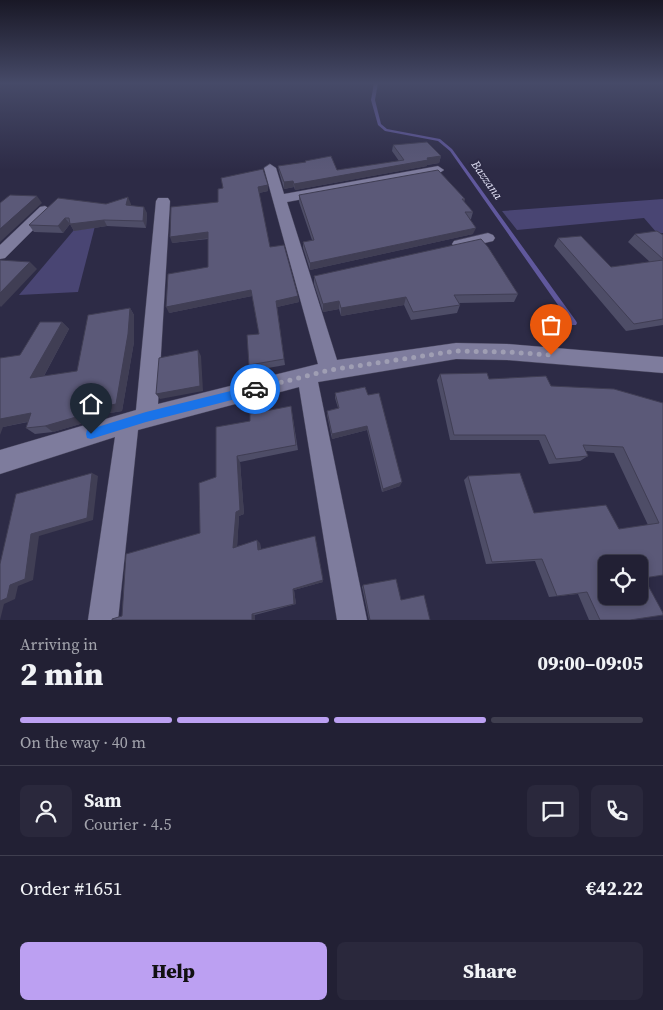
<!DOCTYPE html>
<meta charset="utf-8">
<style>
:root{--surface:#222034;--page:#2a283c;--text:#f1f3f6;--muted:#a2a3ac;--line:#3f3e4f;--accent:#bca0f2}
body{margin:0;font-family:"Source Serif 4",serif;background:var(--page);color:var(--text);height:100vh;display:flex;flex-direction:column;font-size:19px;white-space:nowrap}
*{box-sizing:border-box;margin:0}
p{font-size:16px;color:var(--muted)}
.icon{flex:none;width:28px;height:28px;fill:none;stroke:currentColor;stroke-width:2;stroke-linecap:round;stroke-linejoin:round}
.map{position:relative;height:620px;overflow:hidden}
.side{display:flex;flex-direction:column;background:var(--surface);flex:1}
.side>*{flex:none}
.buttons{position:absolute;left:598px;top:555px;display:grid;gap:10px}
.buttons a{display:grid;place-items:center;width:50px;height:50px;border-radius:8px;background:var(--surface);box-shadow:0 2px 8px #0003,0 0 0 1px var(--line);font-size:25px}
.pin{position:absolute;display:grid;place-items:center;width:42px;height:42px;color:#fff;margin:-51px -21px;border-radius:50% 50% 50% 0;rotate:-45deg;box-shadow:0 0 5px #0007}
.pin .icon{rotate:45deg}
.courier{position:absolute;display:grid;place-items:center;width:50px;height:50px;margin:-25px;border:4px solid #1a73e8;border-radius:50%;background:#fff;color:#222;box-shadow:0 1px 6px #0007}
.summary em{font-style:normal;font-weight:800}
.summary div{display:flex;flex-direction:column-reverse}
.summary{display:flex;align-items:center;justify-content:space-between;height:85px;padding:0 20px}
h1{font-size:32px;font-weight:800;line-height:38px}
.bar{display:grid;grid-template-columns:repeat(4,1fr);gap:8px 5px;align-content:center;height:60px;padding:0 20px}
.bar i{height:6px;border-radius:4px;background:var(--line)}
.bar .on{background:var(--accent)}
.bar p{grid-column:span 4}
.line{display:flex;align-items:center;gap:12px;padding:0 20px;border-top:1px solid var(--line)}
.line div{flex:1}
.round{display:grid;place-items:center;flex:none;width:52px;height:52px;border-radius:8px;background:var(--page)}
.action{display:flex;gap:10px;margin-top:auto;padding:10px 20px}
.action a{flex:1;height:58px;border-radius:8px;background:var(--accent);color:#111;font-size:20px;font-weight:800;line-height:58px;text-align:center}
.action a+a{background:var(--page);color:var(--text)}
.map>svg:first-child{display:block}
.green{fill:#494573}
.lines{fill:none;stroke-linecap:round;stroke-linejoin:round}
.stream{fill:#60589d;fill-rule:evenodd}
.minor-casing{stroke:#49475e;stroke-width:1}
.minor{fill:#7e7c9d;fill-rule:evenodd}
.wall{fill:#4e4d67}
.shaded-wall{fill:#403e54}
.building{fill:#5b5978;stroke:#403e54;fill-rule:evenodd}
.route{fill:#1a73e8}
.done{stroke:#9f9eb3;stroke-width:5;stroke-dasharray:0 9}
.labels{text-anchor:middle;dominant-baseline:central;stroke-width:4.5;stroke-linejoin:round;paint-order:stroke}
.far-water-label{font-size:12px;font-style:italic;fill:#e2e2f6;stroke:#2d2b46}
</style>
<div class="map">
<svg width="663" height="620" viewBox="0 0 663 620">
<rect width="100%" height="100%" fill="#2d2b46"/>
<g class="green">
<polygon points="663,199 663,233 657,233 644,218 517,230 502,211"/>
<polygon points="101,203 78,292 19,295 96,204"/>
</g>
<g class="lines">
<polygon class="stream" points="374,83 378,83 375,100 381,124 387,129 440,139 452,149 576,321 577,323 576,325 572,325 450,151 438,141 385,131 378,125 371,100"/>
<g class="minor-casing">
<g id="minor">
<polygon points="270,164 276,168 284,194 438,166 444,170 438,174 287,202 337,360 456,343 507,344 663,357 663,373 507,360 456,359 318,382 367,620 337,620 299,387 138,430 118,620 88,620 115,437 0,474 0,450 136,410 156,201 158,198 168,198 170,201 158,404 318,364 264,168"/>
<polygon points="45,206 52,210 50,213 5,258 0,259 0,245 40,207"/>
<polygon points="488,233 493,235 495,238 493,241 459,249 454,247 452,244 454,241"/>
</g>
</g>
<use href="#minor" class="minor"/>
</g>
<g class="wall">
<polygon points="393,145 441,156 439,163 427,165 427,166 295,190 294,187 284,189 279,172 278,166 305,163 305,161 337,170 399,161 392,151"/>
<polygon points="223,188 268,191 259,193 270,247 298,296 299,302 277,307 285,365 251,371 249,365 259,334 252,296 169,313 208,267 208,239 172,243 218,202"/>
<polygon points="299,195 465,199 464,202 473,212 471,219 469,219 473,234 310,270 303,248 303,242 312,240 299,202"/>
<polygon points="106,204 131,204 131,206 147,213 146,228 107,226 74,231 70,224 63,233 34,232 29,225"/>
<polygon points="635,234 663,235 663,325 626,331 554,246 558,238 611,267 650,262 628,242"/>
<polygon points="314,276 518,294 514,302 459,303 460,305 457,313 411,320 404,305 341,316 339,309 323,312 314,284"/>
<polygon points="130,308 134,315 134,342 122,411 98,415 97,419 53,432 35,434 26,428 28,422 3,427 20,355 62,322 69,329 44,376 77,371"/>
<polygon points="440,374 551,386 663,403 663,575 644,578 630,620 589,620 578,594 549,597 535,561 486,564 464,480 468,476 534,513 619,529 648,525 614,453 586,451 588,456 580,461 549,464 539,440 450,440 437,380"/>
<polygon points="365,387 400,486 382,492 367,430 332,439 327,415 327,411 338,408 335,398 335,393"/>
<polygon points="291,406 298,450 240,462 244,514 239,516 237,546 260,543 261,550 323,582 294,590 296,604 255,615 122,616 200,533 216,477 250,421"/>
<polygon points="363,585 401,600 430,620 369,620 362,587"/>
</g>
<g class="shaded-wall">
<polygon points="441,156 439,163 427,165 427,166 295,190 294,184 427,158"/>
<polygon points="293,181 294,187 284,189 284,182"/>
<polygon points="268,185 268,191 259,193 258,187"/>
<polygon points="37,196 42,203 0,242 0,229"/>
<polygon points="128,197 131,204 129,212 126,205"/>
<polygon points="144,207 147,213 146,228 143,221"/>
<polygon points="65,218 70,224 63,233 58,226"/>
<polygon points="104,220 107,226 74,231 70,224"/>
<polygon points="476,228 473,234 310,270 310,263"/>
<polygon points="208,232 210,238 172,243 170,237"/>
<polygon points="30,262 37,269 1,307 0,306 0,293"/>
<polygon points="251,290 252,296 169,313 166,307"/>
<polygon points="298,296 299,302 277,307 285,365 276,301"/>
<polygon points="406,297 404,305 341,316 341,308"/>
<polygon points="339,301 339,309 323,312 323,304"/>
<polygon points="130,308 134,315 134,342 122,411 98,415 97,419 53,432 45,426 91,409"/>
<polygon points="62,322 69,329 39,385 30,378"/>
<polygon points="198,350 201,356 203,391 160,399 156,394"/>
<polygon points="31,413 40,419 3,427 0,435 0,419"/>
<polygon points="367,426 367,430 332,439 332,434"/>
<polygon points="237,456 240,462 244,514 239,516 237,550 233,548"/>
<polygon points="92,473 98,476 93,520 39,536 33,580 18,586 15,599 4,604 0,620 0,601 10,585 31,534"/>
<polygon points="402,482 400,486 382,492 383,489"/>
<polygon points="315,536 323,582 294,590 296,604 294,604 293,589"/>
<polygon points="257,540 260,543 261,553 258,550"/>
<polygon points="252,614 255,615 255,620 252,620"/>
</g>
<g class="building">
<polygon points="427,142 441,156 427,158 428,160 294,184 293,181 284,182 278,166 306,162 305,161 331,156 337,170 404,160 393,145"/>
<polygon points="263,169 268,185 258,187 270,247 284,245 298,296 276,301 284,359 249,365 247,335 259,334 251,290 166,307 168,274 208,267 208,232 170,237 171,207 218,202 218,189 223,188 221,178"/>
<polygon points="438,170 465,199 462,199 473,212 465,212 476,228 310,263 303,242 314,240 299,195"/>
<polygon points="10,195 37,196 0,229 0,203"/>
<polygon points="128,197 126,205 144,207 143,221 104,220 70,224 69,218 65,218 58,226 29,225 58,198 106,204"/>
<polygon points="657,231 663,235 663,259 635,234"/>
<polygon points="581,236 611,267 663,260 663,319 634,324 558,238"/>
<polygon points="481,239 488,247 518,294 454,295 460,305 413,312 406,297 341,308 339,301 323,304 314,276"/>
<polygon points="0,260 30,262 0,293"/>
<polygon points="130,308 128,334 116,404 91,409 90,413 45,426 26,428 31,413 0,419 0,358 20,355 40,322 62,322 30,378 77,371 88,315"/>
<polygon points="198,350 200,386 156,394 159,358"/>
<path d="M487 373 489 379 546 376 551 386 614 389 663 403V575L644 578 663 613V615L630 620H600L587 592 557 596 542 559 492 562 468 476 520 473 534 513 606 505 619 529 659 523 623 447 583 445 588 456 556 459 545 435H454L440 374ZM606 564H639V596H606Z"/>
<polygon points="365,387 368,395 379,393 402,482 383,489 367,426 332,434 327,411 339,408 335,393"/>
<polygon points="291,406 296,445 237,456 240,510 236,512 233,548 257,540 258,550 315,536 323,580 293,589 294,604 252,614 252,620 112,620 112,619 122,616 126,554 200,533 199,483 216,477 216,427 250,421 250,414"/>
<polygon points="92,473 87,518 31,534 25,579 10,585 7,598 0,601 0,564 16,494"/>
<polygon points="396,579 401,600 424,595 430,620 370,620 363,585"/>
</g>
<linearGradient id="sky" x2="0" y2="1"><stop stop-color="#191826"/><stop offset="0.49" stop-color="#464a68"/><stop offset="1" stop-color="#464a68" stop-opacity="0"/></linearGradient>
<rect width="663" height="170" fill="url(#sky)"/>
<polygon class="route" points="255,385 259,389 255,394 146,422 91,439 87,438 86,434 87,430 91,429 146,412"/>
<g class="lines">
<polyline class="done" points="255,389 330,370 456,351 507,352 551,355"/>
</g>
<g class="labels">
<g class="far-water-label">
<text transform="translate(487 180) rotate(55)">Bazzana</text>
</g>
</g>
</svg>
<div class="buttons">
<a><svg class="icon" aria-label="locate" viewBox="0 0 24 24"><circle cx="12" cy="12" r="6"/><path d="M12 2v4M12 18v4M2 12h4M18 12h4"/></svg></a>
</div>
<div class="pin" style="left:551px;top:355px;background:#ea580c"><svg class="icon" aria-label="bag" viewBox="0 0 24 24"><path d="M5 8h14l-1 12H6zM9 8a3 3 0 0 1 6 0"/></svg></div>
<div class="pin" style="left:91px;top:434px;background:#1f2937"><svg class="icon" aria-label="home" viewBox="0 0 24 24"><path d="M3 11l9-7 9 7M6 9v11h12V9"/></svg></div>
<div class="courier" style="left:255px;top:389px"><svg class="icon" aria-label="car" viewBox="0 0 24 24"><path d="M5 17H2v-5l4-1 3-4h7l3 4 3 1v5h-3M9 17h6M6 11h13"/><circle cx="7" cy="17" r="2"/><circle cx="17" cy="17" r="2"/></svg></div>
</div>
<section class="side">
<div class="summary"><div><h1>2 min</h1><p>Arriving in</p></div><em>09:00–09:05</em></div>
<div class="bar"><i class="on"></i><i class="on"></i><i class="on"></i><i></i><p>On the way · 40 m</p></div>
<div class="line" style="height:90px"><a class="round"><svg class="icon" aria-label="person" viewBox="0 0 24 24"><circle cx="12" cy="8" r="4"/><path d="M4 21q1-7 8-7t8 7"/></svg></a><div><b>Sam</b><p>Courier · 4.5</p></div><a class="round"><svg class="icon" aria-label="chat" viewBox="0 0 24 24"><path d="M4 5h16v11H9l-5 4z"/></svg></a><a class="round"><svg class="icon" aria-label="phone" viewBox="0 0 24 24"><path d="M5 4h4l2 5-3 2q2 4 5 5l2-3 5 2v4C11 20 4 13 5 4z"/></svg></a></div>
<div class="line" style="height:65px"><div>Order #1651</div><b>€42.22</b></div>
<div class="action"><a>Help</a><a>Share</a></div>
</section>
